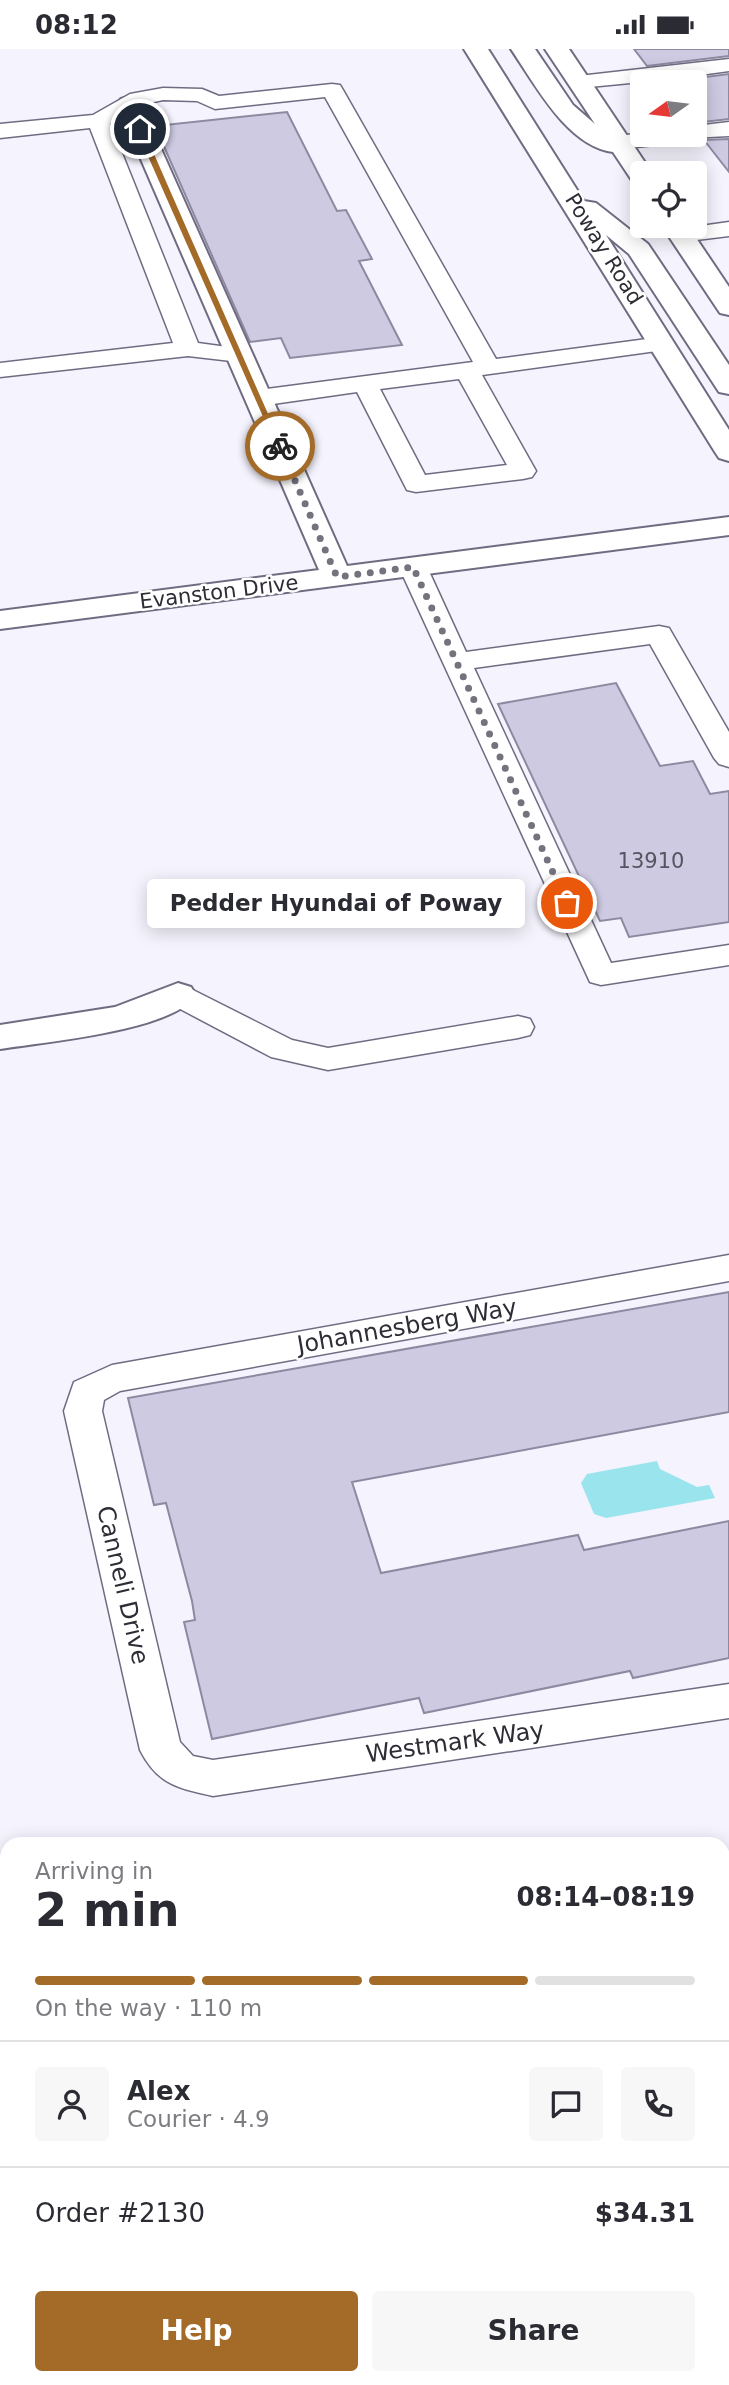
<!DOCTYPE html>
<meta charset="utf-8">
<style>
:root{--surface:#fff;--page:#f7f7f7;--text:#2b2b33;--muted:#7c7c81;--line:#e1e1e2;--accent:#a36a28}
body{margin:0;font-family:"DejaVu Sans",sans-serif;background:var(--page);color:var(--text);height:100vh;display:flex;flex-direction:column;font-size:26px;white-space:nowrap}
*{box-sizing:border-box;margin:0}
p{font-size:23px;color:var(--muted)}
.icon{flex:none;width:38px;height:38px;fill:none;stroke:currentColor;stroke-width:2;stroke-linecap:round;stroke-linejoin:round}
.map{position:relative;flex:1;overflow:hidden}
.panel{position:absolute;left:0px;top:1788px;width:730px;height:548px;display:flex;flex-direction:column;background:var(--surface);border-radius:21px 21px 0 0;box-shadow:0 4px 18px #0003}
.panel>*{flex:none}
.needle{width:46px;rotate:256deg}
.controls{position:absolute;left:630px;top:21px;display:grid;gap:14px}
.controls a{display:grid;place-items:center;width:77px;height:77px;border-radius:7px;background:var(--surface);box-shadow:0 4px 18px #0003;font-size:35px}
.pin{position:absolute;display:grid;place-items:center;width:60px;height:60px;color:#fff;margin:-30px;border:4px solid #fff;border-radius:50%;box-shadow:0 2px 7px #0007}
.courier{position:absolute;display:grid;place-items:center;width:70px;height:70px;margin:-35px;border:5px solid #a36a28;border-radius:50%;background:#fff;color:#222;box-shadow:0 2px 9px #0007}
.bubble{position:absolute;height:49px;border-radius:7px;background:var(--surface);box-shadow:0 4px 18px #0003;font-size:23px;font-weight:700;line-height:49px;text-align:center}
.head em{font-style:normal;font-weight:700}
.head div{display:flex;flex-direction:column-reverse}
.head{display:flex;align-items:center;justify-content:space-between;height:119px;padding:0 35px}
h1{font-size:46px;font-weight:700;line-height:52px}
.bar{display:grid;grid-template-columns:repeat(4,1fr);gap:10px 7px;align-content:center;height:84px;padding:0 35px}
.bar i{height:9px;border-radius:5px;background:var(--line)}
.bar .current{background:var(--accent)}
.bar p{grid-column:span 4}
.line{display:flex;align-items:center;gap:18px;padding:0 35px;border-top:2px solid var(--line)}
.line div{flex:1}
.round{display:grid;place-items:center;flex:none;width:74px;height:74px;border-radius:7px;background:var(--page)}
.primary-button{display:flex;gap:14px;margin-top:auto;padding:14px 35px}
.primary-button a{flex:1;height:80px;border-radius:7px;background:var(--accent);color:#fff;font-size:28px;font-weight:700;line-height:80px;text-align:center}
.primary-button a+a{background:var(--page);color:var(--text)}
.status{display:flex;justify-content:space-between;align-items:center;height:49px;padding:0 35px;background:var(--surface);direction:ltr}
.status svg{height:19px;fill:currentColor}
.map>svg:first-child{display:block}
.water{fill:#99e4ed}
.building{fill:#cdcae2;stroke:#8d89a0;stroke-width:2}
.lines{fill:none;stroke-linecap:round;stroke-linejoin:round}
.lane-casing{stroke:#6f6c82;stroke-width:3}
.street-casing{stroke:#6f6c82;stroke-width:4}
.primary-casing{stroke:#6f6c82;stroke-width:4}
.lane{fill:#fff;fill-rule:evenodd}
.street{fill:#fff;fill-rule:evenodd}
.primary{fill:#fff;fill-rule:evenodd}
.route{fill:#a36a28}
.done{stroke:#74727c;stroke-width:7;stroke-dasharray:0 12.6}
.labels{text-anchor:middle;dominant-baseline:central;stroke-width:5;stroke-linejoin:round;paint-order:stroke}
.far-street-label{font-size:21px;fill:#2e2d36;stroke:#fff}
.number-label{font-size:21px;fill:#565461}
.street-label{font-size:24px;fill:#2e2d36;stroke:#fff}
</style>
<div class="status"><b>08:12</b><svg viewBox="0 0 49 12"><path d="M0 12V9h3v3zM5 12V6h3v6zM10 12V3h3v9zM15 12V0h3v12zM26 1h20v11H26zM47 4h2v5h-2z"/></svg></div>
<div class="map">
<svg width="729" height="2336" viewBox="0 0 729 2336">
<rect width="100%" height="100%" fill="#f5f3fd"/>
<polygon class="water" points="657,1412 660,1420 697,1438 709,1436 715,1449 606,1469 594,1465 581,1434 587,1425"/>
<g class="building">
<polygon points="634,0 729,0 729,7 647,17"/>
<polygon points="729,25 729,70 695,74 695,33 675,32"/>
<polygon points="287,63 337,162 346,161 372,210 359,212 402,296 290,309 281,289 250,293 155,77"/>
<polygon points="729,90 729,123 704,91"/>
<polygon points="616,634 660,717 693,712 710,745 729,742 729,873 629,888 621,869 600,872 498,655"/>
<polygon points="729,1243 729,1363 352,1433 381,1524 578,1486 584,1501 729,1472 729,1609 633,1629 630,1622 424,1664 419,1649 212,1690 184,1573 195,1571 192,1552 166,1454 154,1456 128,1349"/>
</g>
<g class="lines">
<g class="lane-casing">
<g id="lane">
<polygon points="729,10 729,22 671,30 673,33 651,32 579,39 571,38 568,33 571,28 579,27"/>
<path d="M332 35 340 36 343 41 496 310 662 288 671 290 674 295 671 300 482 326 536 422 532 428 523 430 416 443 407 441 357 343 259 357 250 354 246 349 250 344 259 341 473 313 325 48 215 60 197 52 163 51 145 55 110 74 198 294 249 301 252 306 249 311 240 313 188 307 0 328V314L173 294 90 79 0 89V75L93 66 130 45 163 39 202 40 219 47ZM459 330 507 416 425 426 380 340Z"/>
<polygon points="729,73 729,87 689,89 680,93 619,100 611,98 608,93 611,88 642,84 695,86 695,77"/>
<polygon points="729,173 729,187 680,193 672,191 668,186 672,181"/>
<polygon points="413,510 423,512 427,518 466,603 659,577 669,579 729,683 729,718 719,715 714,709 650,595 474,619 611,914 729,896 729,916 601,936 590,933 399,518 403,512"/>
<polygon points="178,935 189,939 292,991 328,999 518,967 530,970 534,978 530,986 518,989 328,1021 271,1008 167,953 162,946 167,939"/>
<path d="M729 1206V1232L120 1342 104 1351 102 1362 180 1693 193 1707 213 1711 729 1635V1669L213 1747C178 1739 158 1736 140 1701L64 1362 74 1333 112 1316Z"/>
<polygon points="729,1833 729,1871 723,1872 723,1834"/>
<polygon points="7,1962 7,2002 0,2004 0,1964"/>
<polygon points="426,2329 475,2329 476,2336 426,2336"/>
</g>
</g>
<g class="street-casing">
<g id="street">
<polygon points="129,48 137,50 141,55 347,517 729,468 729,486 0,580 0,562 319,521 117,55 121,50"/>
<path d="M178 934 191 938 196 946C173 982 43 993 0 1000V976L115 958Z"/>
</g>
</g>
<g class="primary-casing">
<g id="primary">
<polygon points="464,0 488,0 584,152 596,154 648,195 729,316 729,345 719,343 629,205 606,186 729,381 729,412 719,409 715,403"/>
<path d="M511 0H535L573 56 595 75 545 0H569L652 124H642V135L633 133 613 103C567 97 535 35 511 0Z"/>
<polygon points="662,177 688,177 729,238 729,266 720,264"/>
</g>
</g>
<use href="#lane" class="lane"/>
<use href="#street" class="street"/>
<use href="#primary" class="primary"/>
</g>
<polygon class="route" points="140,78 143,80 283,399 276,397 136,80"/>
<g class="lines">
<polyline class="done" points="280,397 337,528 413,518 567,854"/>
</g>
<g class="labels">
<g class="far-street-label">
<text transform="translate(604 200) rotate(58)">Poway Road</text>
<text transform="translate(219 543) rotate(-7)">Evanston Drive</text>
</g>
<g class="number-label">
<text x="651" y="812">13910</text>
</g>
<g class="street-label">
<text transform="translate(407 1277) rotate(-10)">Johannesberg Way</text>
<text transform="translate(123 1536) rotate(77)">Canneli Drive</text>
<text transform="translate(455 1693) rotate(-8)">Westmark Way</text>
</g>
</g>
</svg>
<div class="controls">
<a><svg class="needle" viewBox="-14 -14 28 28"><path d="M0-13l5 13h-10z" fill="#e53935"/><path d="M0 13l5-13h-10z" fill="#7c7c81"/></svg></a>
<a><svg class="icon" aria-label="locate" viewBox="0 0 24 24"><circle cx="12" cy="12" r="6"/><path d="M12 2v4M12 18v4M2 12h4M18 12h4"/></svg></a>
</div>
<div class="pin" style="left:567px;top:854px;background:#ea580c"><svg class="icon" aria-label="bag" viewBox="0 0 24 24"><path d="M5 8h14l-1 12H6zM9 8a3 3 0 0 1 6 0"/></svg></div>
<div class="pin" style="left:140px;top:80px;background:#1f2937"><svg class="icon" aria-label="home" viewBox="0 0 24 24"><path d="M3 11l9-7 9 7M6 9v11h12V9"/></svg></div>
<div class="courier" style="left:280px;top:397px"><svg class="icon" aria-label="bike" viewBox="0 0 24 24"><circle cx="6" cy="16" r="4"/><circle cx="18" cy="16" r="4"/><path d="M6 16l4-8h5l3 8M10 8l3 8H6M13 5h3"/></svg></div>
<div class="bubble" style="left:147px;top:830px;width:378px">Pedder Hyundai of Poway</div>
<section class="panel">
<div class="head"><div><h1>2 min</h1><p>Arriving in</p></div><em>08:14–08:19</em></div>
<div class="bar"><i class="current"></i><i class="current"></i><i class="current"></i><i></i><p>On the way · 110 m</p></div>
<div class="line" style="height:126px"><a class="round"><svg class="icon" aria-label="person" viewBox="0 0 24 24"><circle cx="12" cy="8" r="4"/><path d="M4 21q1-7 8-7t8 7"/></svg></a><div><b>Alex</b><p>Courier · 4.9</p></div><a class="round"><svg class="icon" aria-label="chat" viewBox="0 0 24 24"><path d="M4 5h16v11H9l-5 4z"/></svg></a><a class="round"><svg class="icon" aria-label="phone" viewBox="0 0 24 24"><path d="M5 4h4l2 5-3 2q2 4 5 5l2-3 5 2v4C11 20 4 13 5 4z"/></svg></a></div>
<div class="line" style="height:91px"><div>Order #2130</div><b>$34.31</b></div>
<div class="primary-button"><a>Help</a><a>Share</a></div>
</section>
</div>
